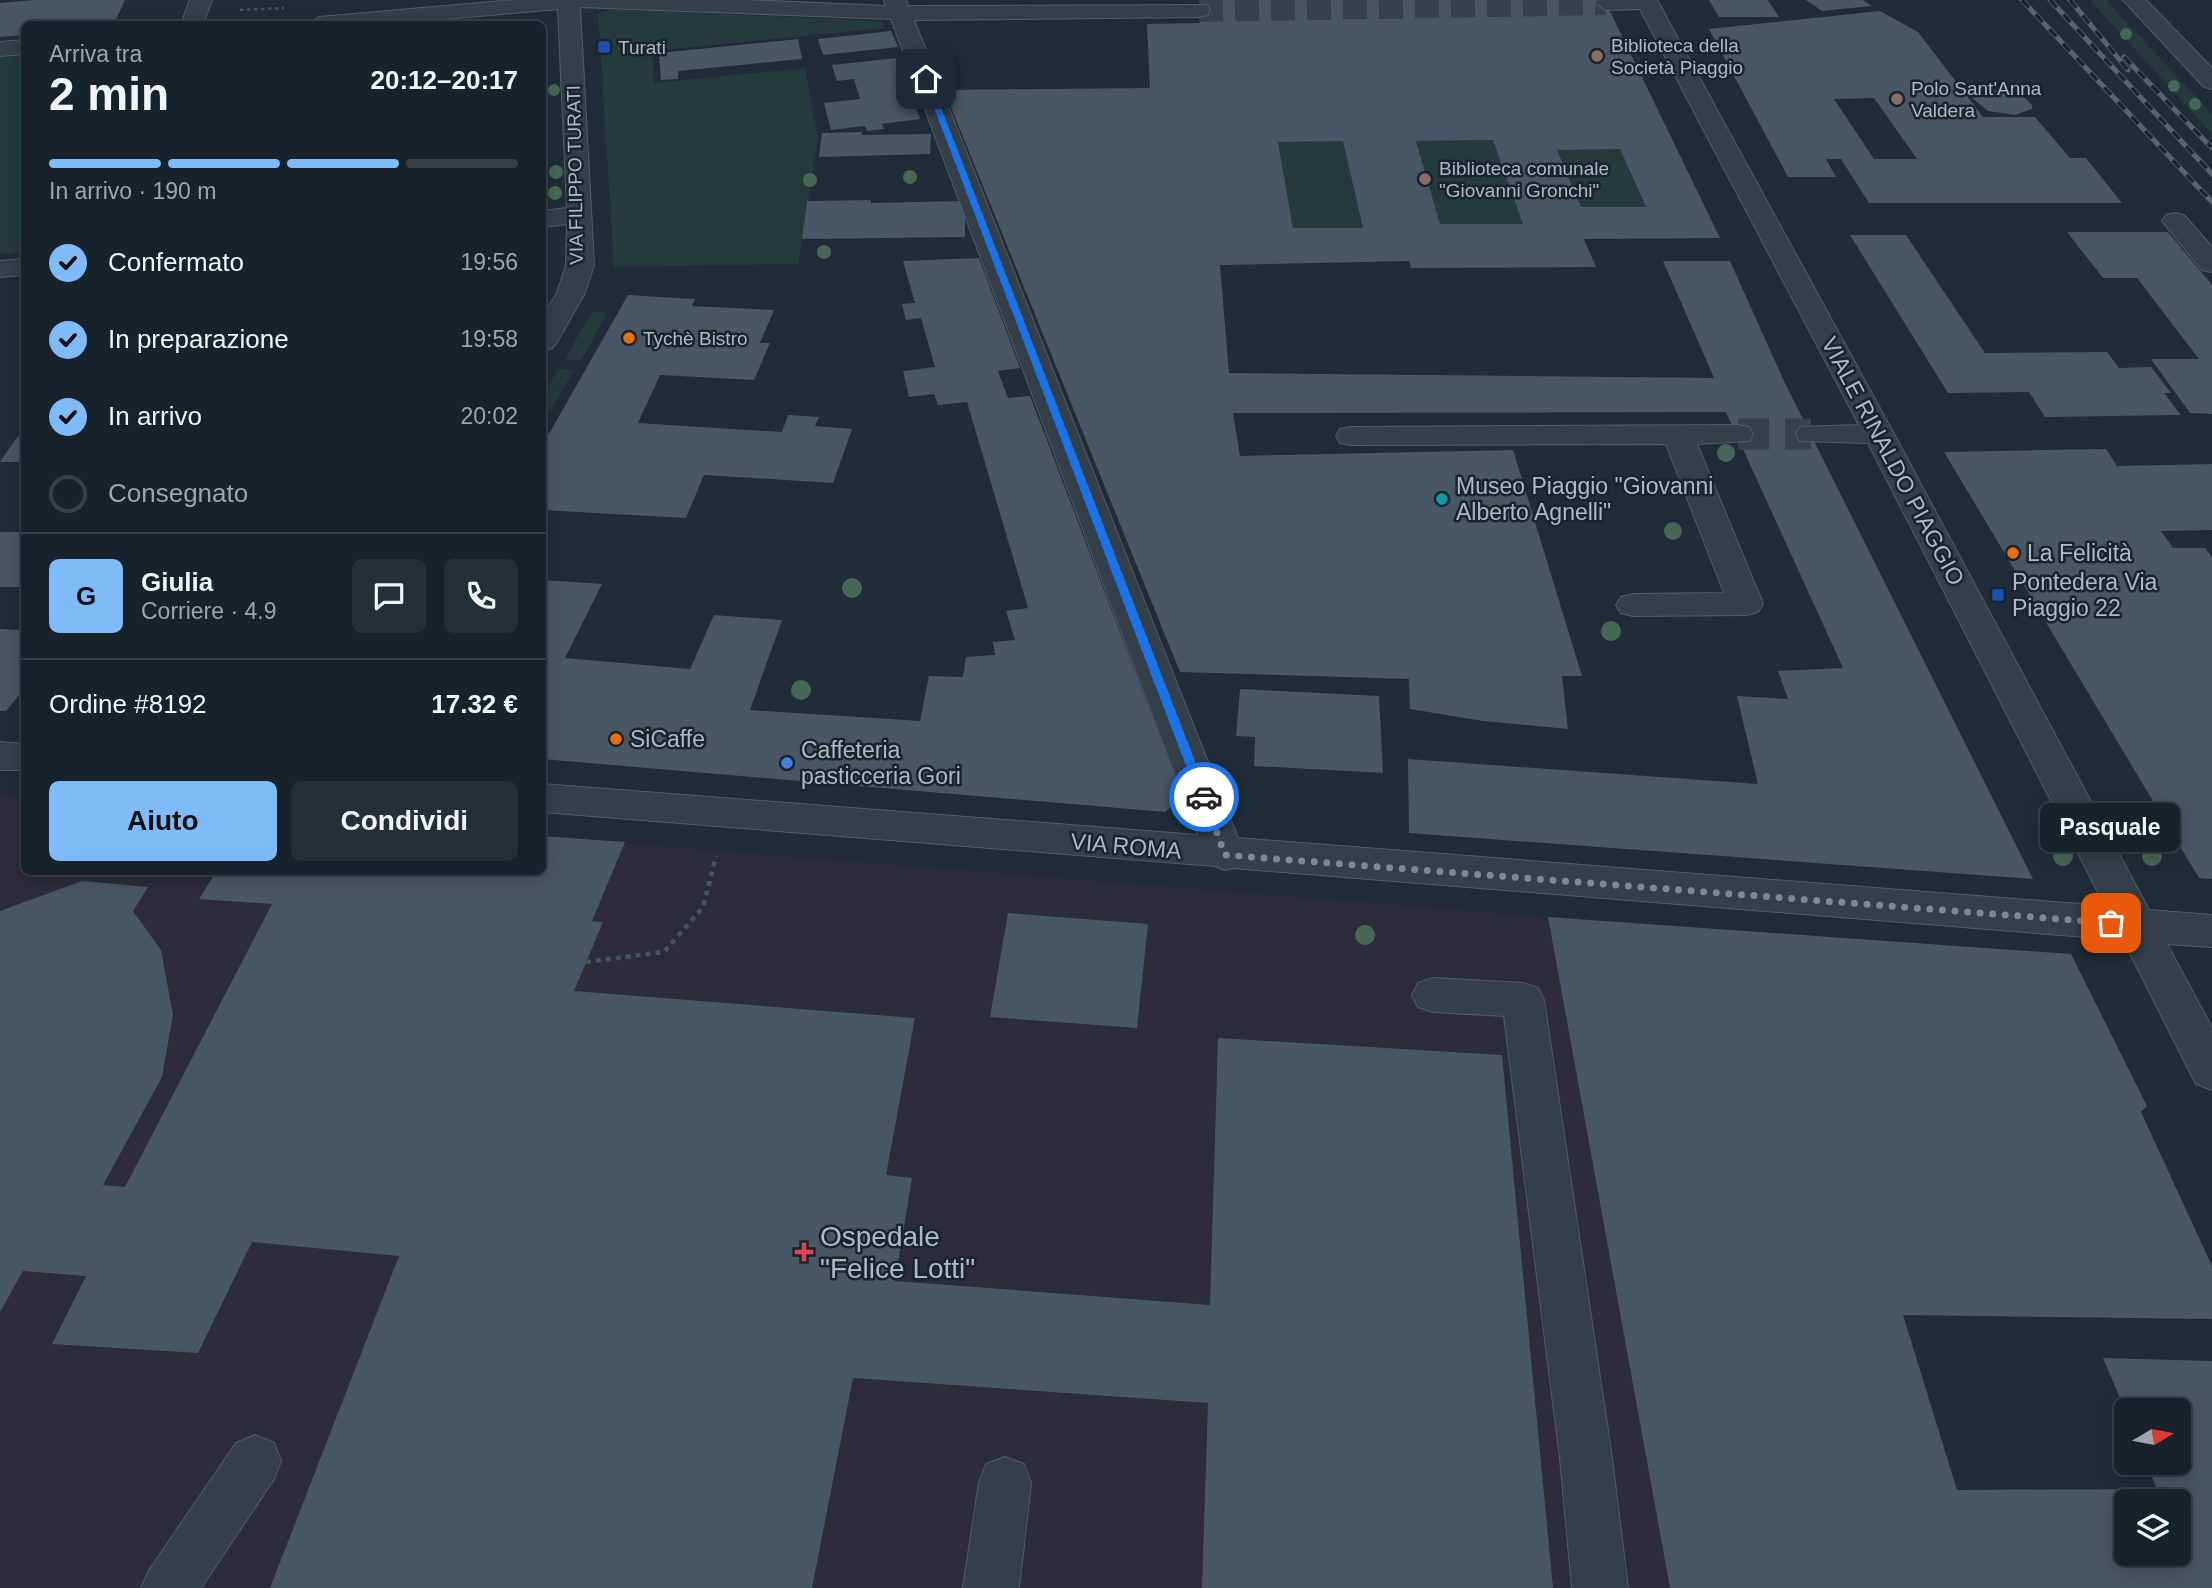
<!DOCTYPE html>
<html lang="it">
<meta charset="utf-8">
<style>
:root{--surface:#18222a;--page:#252f36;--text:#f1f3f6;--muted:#9fa4a8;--line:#363f47;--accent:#7fbbf9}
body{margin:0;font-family:Helvetica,sans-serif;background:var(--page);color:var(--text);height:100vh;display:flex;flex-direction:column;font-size:26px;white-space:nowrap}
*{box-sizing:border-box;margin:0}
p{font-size:23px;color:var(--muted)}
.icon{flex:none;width:38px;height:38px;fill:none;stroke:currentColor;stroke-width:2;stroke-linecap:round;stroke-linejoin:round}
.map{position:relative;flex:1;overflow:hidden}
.panel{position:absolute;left:21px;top:21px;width:525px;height:854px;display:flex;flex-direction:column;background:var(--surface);border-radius:10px;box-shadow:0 4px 18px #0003,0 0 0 2px var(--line)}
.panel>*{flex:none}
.needle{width:46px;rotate:80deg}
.buttons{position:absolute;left:2114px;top:1398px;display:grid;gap:14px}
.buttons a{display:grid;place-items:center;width:77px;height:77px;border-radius:10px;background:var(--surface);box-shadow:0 4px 18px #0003,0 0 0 2px var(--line);font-size:35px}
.pin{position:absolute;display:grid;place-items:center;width:60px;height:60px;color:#fff;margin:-30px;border-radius:14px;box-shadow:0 4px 10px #0006}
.courier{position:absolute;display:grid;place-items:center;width:70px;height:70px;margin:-35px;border:5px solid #1a73e8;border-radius:50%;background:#fff;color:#222;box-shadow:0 2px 9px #0007}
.bubble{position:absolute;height:49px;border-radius:10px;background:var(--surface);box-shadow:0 4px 18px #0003,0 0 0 2px var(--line);font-size:23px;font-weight:600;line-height:49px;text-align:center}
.headline em{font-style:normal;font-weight:600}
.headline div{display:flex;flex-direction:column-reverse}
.headline{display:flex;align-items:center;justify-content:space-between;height:119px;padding:0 28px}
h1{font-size:46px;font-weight:600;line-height:52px}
.bar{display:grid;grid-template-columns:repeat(4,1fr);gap:10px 7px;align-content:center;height:84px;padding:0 28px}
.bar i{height:9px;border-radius:5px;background:var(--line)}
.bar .selected{background:var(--accent)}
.bar p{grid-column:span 4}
.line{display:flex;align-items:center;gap:18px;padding:0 28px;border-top:2px solid var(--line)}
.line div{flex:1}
.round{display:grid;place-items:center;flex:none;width:74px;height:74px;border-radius:10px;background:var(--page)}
ol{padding:0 28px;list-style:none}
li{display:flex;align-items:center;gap:21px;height:77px}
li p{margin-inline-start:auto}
li .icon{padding:7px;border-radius:50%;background:var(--accent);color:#111;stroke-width:4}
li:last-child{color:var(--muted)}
li i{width:38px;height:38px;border:4px solid var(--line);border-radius:50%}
.button{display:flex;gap:14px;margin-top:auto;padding:14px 28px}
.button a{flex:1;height:80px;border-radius:10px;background:var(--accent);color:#111;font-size:28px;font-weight:600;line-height:80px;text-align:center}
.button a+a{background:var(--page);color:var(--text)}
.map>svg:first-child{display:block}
.medical{fill:#2c2c3a}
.green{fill:#233b3b}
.building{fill:#485765;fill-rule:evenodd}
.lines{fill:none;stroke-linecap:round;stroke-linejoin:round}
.minor-tunnel-far1{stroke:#35424d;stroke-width:24;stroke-dasharray:24 12;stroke-linecap:butt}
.minor-tunnel{stroke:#35424d;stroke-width:31;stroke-dasharray:31 16;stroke-linecap:butt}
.minor-casing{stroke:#515c66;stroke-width:2}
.path-far1{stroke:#425858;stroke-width:2.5;stroke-dasharray:3.5 3.5;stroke-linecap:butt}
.path{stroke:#425858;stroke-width:4.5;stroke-dasharray:5 5;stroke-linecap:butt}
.minor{fill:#343f49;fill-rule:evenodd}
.rail-casing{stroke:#566370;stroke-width:5}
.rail{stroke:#19242d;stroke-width:3.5;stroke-dasharray:10;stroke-linecap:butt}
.tree{fill:#466755}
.route{fill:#1a73e8}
.done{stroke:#7c8894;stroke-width:7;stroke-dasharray:0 12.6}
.transit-dot{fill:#1a4fb4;stroke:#19242d;stroke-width:2.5}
.education-dot{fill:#8d6e63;stroke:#19242d;stroke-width:2.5}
.food-dot{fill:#e8710a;stroke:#19242d;stroke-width:2.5}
.culture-dot{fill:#0f9aa8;stroke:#19242d;stroke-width:2.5}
.shop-dot{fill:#3f7fe0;stroke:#19242d;stroke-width:2.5}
.health-dot{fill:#e0444e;stroke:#19242d;stroke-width:2.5}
.labels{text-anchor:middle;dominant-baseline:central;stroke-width:5;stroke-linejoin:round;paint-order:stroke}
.far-poi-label{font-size:19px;fill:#aeb9c5;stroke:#19242d;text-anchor:start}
.far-street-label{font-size:19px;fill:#aeb9c5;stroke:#19242d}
.street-label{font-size:23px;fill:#aeb9c5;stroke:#19242d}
.poi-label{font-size:23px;fill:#aeb9c5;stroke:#19242d;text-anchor:start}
.near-poi-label{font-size:28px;fill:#aeb9c5;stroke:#19242d;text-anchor:start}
</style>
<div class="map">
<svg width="2212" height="1588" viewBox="0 0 2212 1588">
<rect width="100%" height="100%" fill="#202d38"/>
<polygon class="medical" points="0,794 24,795 24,872 542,872 543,837 1548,917 1670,1588 0,1588"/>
<g class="green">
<polygon points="2090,0 2106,0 2212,114 2212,134"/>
<polygon points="614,9 882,21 884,28 652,51 654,83 805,68 818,138 798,264 614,267 598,13"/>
<polygon points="24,52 24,252 0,254 0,54"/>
<polygon points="1493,140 1523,224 1440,224 1416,141"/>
<polygon points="1343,141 1363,228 1293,228 1278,142"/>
<polygon points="1620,149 1646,207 1581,207 1557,150"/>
<polygon points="592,311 607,313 581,361 565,359"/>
<polygon points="558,369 574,370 543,424 543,396"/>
</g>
<g class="building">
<polygon points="34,0 125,0 114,24 24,24 24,35 0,37 0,3"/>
<path d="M1199 0H1602L1606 3 1720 238 1584 239 1596 267 1411 268 1409 261 1220 265 1229 373 1714 378 1663 261H1730L1783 379 2033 879 1409 833 1408 759 1758 784 1737 696 1788 699 1778 671 1843 668 1726 412 1233 413 1240 456 1513 450 1582 676H1562L1568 729 1483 721 1410 709 1409 679 1180 672 944 90 1150 88 1147 24 1200 23ZM1493 140 1523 224H1440L1416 141ZM1343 141 1363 228H1293L1278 142ZM1620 149 1646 207H1581L1557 150Z"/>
<polygon points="1709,0 1768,0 1779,17 1719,17"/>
<polygon points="1806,0 1863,0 1872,6 1822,11"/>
<path d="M1880 11 1918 32 1983 117H2035L2070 158H2086L2122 203H1869L1841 159H1826L1836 177H1788L1709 29ZM1874 98 1917 159H1874L1834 99Z"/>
<polygon points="891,31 898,47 823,55 818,39"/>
<polygon points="798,39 802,59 678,71 678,79 661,80 659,53"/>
<polygon points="898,58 920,119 882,124 884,129 867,131 865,126 831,130 824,103 860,99 854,79 837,81 832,65"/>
<polygon points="1985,90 2004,91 2023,96 2032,105 2032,109 2015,115 1988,111 1973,99 1974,95"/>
<polygon points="862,132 862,135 931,134 930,154 819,157 822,133"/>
<polygon points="871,200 871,203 965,201 965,237 802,239 807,201"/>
<polygon points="2067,232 2168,232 2212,285 2212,414 2190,413 2151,359 2199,359 2137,278 2103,278"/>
<polygon points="1850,235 1906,235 1985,353 2107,352 2119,368 2151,367 2171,393 2164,393 2181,415 2045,417 2029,392 1948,393"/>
<polygon points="979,258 1020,368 998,371 1008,398 1030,396 1176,779 1175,804 1165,812 542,759 542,580 602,584 565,658 690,669 714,615 782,620 750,710 920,721 929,676 963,677 966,657 995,655 993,642 1015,640 1006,611 1028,608 967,402 938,405 934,394 909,397 903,371 935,367 921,318 906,320 902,304 915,303 903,261"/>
<polygon points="628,295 695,299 692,306 774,310 760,343 770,343 754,380 660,375 638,423 782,432 788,415 819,417 815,426 852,429 833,483 704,475 686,518 542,510 542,446"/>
<polygon points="18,436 24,436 24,462 0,462"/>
<polygon points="2106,449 2117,466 2212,464 2212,530 2161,531 2173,548 2205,548 2212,557 2212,879 2199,878 1944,452"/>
<rect x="0" y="532" width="24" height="55"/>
<polygon points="0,629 24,630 24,689 6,711 0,711"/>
<polygon points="1240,689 1379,696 1383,773 1254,766 1255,737 1236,736"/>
<polygon points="542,836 625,842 592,921 603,922 574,991 915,1018 886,1175 912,1178 895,1281 1210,1305 1218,1038 1502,1055 1553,1588 1202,1588 1208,1403 853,1378 812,1588 270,1588 399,1256 252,1242 198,1353 52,1344 86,1276 23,1271 0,1312 0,911 82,881 148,887 133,911 161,950 173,1015 162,1077 103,1185 125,1187 272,904 199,899 216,872 542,872"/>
<polygon points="1008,913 1148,924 1137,1028 990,1017"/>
<path d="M1548 917 2071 954 2147 1106 2141 1112 2212 1266V1319L1903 1315 1957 1490 2157 1489 2146 1463H2179V1410H2125L2103 1358 2212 1361V1588H1670ZM2126 1502H2179V1554H2126Z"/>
</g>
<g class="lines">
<polyline class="minor-tunnel-far1" points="1199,10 1606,3"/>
<polyline class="minor-tunnel" points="1738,434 1811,434"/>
<g class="minor-casing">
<g id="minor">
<polygon points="190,0 212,0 203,24 181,24"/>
<polygon points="514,0 747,0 886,6 884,0 906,0 908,6 1207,5 1210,10 1207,15 1199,17 914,20 1238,838 2105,906 1868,443 1800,441 1796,434 1800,427 1859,425 1640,9 1606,10 1595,3 1597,0 1657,0 1894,434 2149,910 2212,915 2212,947 2167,944 2212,1028 2212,1090 2196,1084 2123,940 1232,868 1225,870 1214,866 542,812 542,784 1198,835 891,19 580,7 594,265 585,293 557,342 552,348 542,351 542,317 557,293 566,265 567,224 542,227 542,211 567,208 558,9 388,24 308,24 319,17"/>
<polygon points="2123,0 2146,0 2212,68 2212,89 2204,87"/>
<polygon points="24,40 24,54 0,56 0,42"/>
<polygon points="2175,213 2184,215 2212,247 2212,272 2202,270 2162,221 2166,215"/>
<polygon points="24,259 24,275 0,277 0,261"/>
<polygon points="1738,425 1749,427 1753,434 1749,441 1697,444 1763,604 1758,612 1746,615 1633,616 1621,613 1616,605 1621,597 1633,594 1724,593 1666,444 1351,445 1340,443 1336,436 1340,429 1351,427"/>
<polygon points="0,742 24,744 24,770 0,770"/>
<polygon points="1433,978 1523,983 1538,988 1544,1000 1612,1458 1628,1588 1572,1588 1560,1458 1504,1016 1433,1012 1418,1007 1412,995 1418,983"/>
<polygon points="255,1435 274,1443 281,1461 274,1479 201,1588 141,1588 150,1569 236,1443"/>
<polygon points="1005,1457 1024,1464 1031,1483 1019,1588 963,1588 979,1483 986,1464"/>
</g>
</g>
<polyline class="path-far1" points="240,10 284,8"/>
<polyline class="path" points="586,962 664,952 703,907 716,856"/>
<use href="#minor" class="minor"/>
<g class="rail-casing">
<g id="rail">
<polyline points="2022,0 2212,202"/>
<polyline points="2050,0 2212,174"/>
<polyline points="2070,0 2128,70"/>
<polyline points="2124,57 2211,147"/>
</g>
</g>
<use href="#rail" class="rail"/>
</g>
<g class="tree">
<circle cx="2126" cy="34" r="6"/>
<circle cx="2174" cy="86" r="6"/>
<circle cx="554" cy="90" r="6"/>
<circle cx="2195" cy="104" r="6"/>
<circle cx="556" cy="172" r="7"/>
<circle cx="910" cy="177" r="7"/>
<circle cx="810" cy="180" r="7"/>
<circle cx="555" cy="193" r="7"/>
<circle cx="824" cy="252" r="7"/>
<circle cx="1726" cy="453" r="9"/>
<circle cx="1673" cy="531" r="9"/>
<circle cx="852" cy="588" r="10"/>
<circle cx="1611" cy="631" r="10"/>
<circle cx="801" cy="690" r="10"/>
<circle cx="2063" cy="856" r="10"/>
<circle cx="2152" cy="856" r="10"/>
<circle cx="1365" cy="935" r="10"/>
</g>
<polygon class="route" points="926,77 930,79 1209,797 1208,800 1198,797 923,79"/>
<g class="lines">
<polyline class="done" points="1204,797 1225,855 2111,923"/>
</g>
<g class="transit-dot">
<rect x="597" y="40" width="14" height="14" rx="3.5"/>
<rect x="1991" y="588" width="14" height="14" rx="3.5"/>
</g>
<g class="education-dot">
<circle cx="1597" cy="56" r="7"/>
<circle cx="1897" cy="99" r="7"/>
<circle cx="1425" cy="179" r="7"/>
</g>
<g class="food-dot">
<circle cx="629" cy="338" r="7"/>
<circle cx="2013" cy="553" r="7"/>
<circle cx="616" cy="739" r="7"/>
</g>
<circle class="culture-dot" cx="1442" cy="499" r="7"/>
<circle class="shop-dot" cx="787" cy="763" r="7"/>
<path class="health-dot" d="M800.5 1241.5h7v7h7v7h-7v7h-7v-7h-7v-7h7z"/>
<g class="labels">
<g class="far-poi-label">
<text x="1611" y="45">Biblioteca della<tspan x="1611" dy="22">Società Piaggio</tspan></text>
<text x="618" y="47">Turati</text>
<text x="1911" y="88">Polo Sant'Anna<tspan x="1911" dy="22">Valdera</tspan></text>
<text x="1439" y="168">Biblioteca comunale<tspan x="1439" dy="22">"Giovanni Gronchi"</tspan></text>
<text x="643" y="338">Tychè Bistro</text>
</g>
<g class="far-street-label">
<text transform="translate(575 175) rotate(-91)">VIA FILIPPO TURATI</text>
</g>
<g class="street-label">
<text transform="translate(1893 461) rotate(62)">VIALE RINALDO PIAGGIO</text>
<text transform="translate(1126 846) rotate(5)">VIA ROMA</text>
</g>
<g class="poi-label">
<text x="1456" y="486">Museo Piaggio "Giovanni<tspan x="1456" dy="26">Alberto Agnelli"</tspan></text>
<text x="2027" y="553">La Felicità</text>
<text x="2012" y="582">Pontedera Via<tspan x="2012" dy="26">Piaggio 22</tspan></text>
<text x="630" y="739">SiCaffe</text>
<text x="801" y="750">Caffeteria<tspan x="801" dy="26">pasticceria Gori</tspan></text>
</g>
<g class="near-poi-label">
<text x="820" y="1236">Ospedale<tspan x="820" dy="32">"Felice Lotti"</tspan></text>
</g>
</g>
</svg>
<div class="buttons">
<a><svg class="needle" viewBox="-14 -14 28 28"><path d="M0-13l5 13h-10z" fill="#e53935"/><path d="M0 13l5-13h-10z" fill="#9fa4a8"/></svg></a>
<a><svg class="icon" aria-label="layers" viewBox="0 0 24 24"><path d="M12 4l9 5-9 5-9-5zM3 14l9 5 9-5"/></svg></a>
</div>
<div class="pin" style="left:2111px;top:923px;background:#ea580c"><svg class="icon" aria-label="bag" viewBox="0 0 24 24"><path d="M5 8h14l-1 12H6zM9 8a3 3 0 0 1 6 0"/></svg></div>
<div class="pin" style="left:926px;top:79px;background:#1f2937"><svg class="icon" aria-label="home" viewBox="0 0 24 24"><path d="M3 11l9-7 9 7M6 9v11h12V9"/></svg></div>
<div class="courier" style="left:1204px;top:797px"><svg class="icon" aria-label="car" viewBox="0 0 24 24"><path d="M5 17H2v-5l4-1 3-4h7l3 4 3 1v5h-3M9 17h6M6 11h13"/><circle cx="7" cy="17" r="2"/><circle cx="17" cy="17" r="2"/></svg></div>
<div class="bubble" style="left:2040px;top:803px;width:140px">Pasquale</div>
<section class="panel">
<div class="headline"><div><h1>2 min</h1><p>Arriva tra</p></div><em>20:12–20:17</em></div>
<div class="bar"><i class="selected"></i><i class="selected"></i><i class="selected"></i><i></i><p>In arrivo · 190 m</p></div>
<ol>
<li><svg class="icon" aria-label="check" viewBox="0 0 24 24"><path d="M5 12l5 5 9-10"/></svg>Confermato<p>19:56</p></li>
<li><svg class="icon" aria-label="check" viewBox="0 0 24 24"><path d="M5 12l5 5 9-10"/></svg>In preparazione<p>19:58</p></li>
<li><svg class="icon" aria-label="check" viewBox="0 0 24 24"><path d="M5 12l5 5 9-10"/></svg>In arrivo<p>20:02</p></li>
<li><i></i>Consegnato</li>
</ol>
<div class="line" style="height:126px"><b class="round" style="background:var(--accent);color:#111">G</b><div><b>Giulia</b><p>Corriere · 4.9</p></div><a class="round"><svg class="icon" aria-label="chat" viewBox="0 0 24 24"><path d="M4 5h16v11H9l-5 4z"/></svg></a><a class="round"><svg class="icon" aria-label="phone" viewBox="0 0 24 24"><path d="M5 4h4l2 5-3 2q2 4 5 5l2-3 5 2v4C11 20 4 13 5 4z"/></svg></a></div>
<div class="line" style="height:91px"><div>Ordine #8192</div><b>17.32 €</b></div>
<div class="button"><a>Aiuto</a><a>Condividi</a></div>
</section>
</div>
